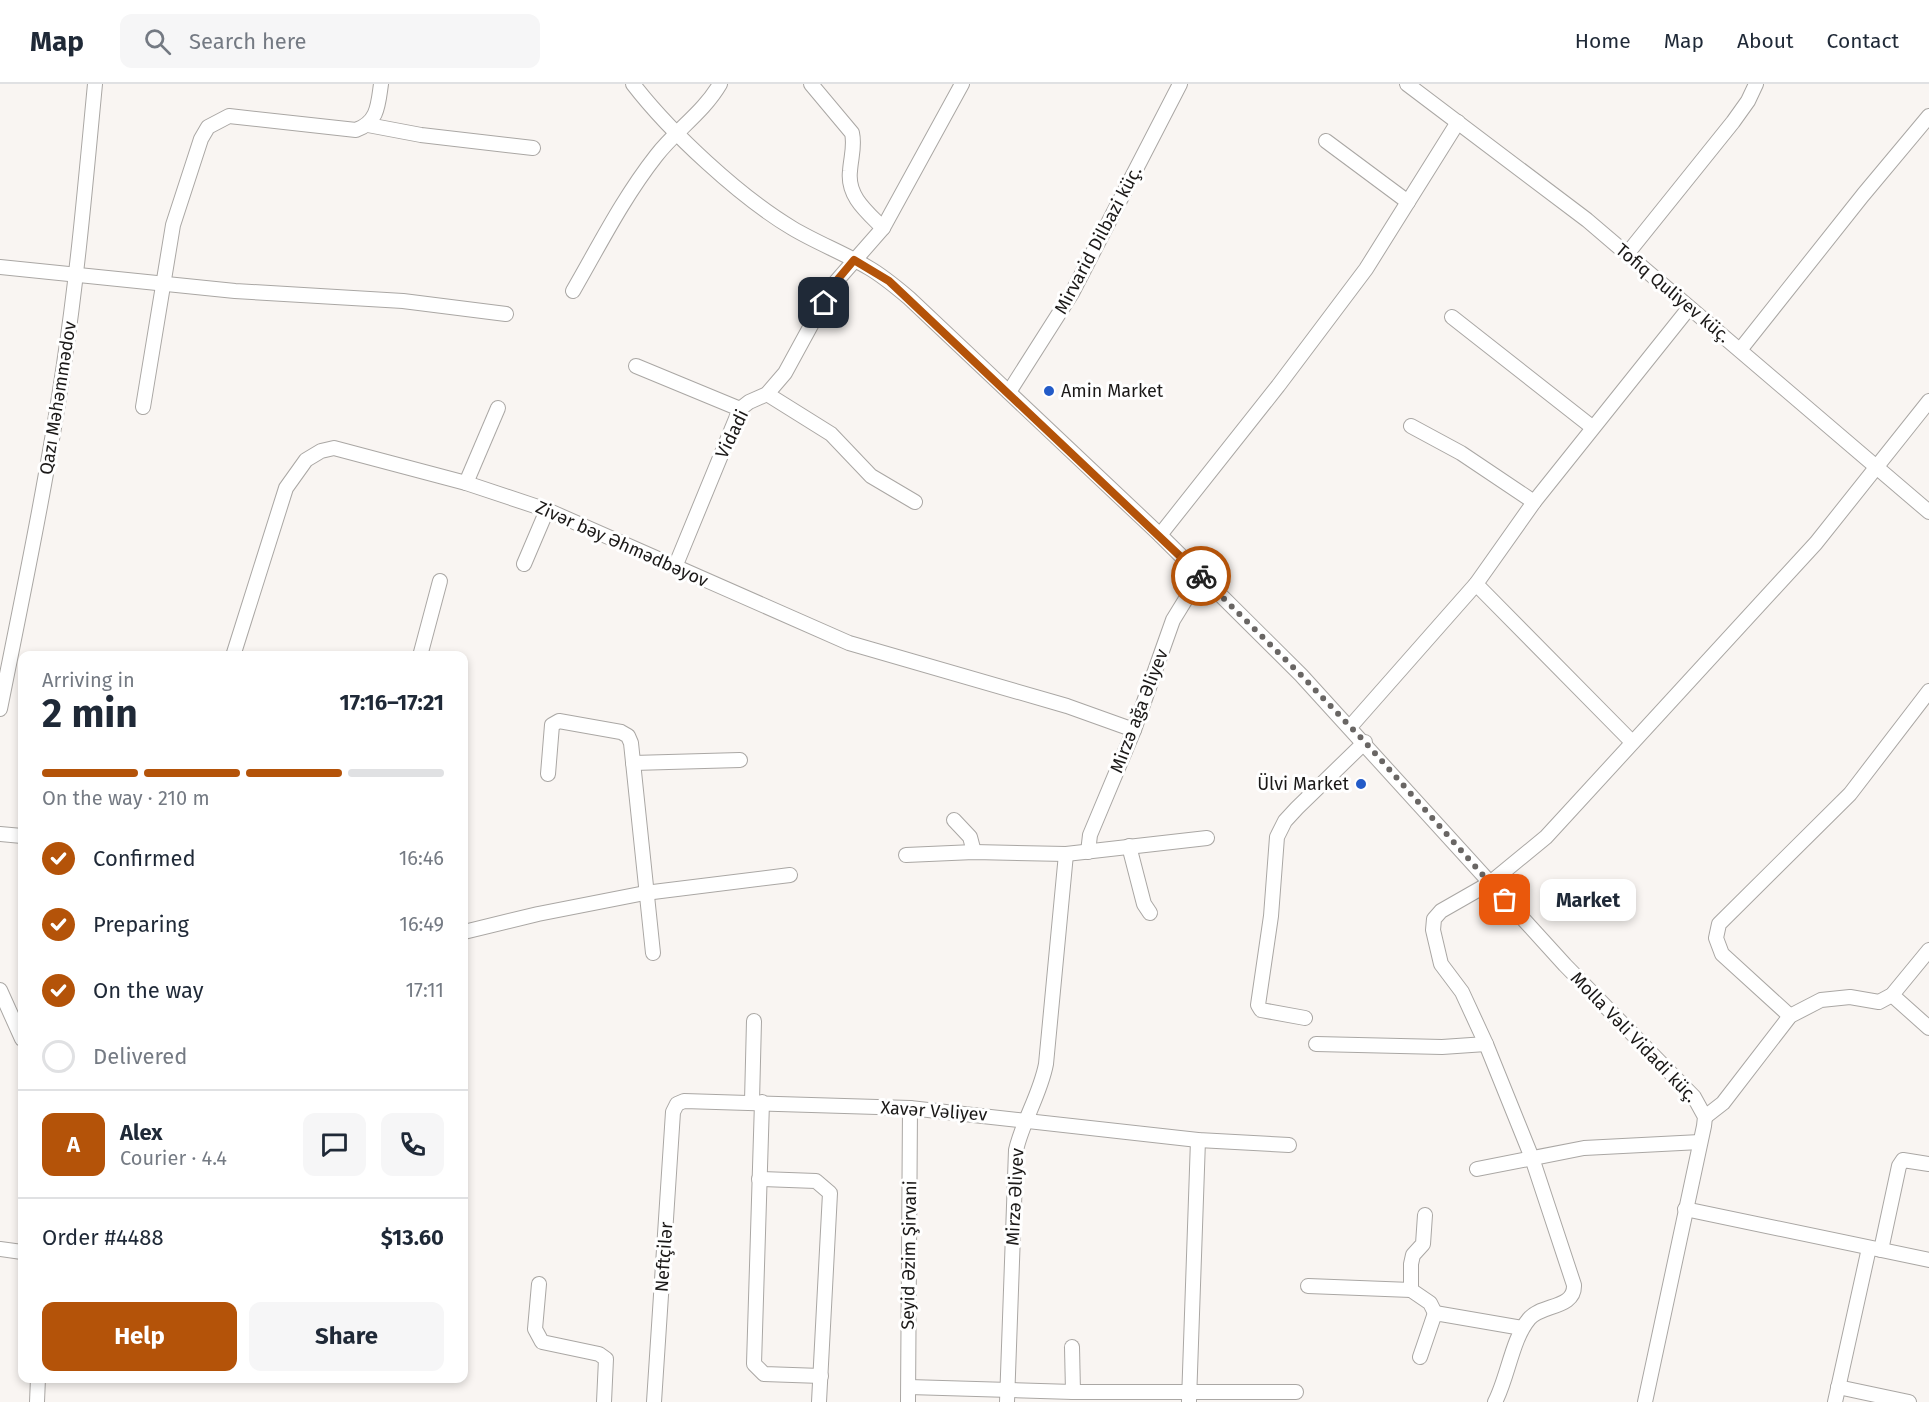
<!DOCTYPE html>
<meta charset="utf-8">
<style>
:root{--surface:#fff;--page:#f6f6f7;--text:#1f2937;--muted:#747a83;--line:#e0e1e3;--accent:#b45309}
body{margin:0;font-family:"Fira Sans",sans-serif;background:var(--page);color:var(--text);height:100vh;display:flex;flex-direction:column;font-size:22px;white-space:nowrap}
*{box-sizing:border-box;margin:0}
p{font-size:20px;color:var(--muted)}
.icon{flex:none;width:33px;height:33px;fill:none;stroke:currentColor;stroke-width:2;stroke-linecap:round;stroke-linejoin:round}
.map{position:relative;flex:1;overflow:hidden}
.drawer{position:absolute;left:18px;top:567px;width:450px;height:732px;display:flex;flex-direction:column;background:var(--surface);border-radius:12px;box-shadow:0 3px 9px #0003}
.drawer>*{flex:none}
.pin{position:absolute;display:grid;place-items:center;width:51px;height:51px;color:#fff;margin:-26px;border-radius:12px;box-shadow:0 3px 9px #0006}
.courier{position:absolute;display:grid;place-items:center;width:60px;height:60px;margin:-30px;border:4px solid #b45309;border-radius:50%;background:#fff;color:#222;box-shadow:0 2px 8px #0007}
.bubble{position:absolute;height:42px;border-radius:12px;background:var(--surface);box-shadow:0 3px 9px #0003;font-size:20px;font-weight:700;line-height:42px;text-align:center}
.head em{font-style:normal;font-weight:700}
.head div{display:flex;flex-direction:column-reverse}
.head{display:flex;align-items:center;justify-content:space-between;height:102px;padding:0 24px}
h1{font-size:39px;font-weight:700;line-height:45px}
.bar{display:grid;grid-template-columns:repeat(4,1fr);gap:9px 6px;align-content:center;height:72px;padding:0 24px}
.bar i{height:8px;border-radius:4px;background:var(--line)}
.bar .current{background:var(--accent)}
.bar p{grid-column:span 4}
.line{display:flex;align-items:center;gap:15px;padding:0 24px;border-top:2px solid var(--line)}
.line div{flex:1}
.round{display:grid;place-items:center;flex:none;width:63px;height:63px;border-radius:12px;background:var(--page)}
ol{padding:0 24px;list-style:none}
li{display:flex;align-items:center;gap:18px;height:66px}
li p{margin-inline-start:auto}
li .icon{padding:6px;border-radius:50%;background:var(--accent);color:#fff;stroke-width:4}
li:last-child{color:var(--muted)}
li i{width:33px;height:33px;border:3px solid var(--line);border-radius:50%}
.primary-button{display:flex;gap:12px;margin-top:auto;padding:12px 24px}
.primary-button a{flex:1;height:69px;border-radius:12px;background:var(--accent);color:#fff;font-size:24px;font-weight:700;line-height:69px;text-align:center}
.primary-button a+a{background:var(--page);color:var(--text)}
header{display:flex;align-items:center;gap:36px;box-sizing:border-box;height:84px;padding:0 30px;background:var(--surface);border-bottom:2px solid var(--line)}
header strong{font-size:28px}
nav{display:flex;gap:33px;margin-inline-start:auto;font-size:21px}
.search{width:420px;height:54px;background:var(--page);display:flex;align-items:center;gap:15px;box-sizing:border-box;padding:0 21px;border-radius:12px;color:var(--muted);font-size:22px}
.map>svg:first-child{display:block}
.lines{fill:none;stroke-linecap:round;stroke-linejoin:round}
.minor-casing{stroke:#aaa7a4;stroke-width:16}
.minor{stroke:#fff;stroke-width:14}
.done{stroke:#696664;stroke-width:6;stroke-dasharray:0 10.8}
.route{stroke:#b45309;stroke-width:8}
.poi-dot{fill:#235bc8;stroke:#fff;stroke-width:2}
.labels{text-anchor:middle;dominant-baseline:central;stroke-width:6;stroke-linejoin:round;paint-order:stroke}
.street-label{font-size:18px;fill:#1b1918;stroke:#fff}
.poi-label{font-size:18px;fill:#1b1918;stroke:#fff;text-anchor:start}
</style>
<header>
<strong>Map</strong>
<div class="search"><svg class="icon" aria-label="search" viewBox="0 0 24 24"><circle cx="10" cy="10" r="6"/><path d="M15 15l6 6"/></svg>Search here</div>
<nav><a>Home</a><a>Map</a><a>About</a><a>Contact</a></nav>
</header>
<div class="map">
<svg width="1929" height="1318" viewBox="0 0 1929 1318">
<rect width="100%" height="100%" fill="#f9f5f2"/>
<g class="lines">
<g class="minor-casing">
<g id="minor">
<path d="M633 0C670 48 740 113 792 144 817 159 844 169 869 184 883 192 896 203 909 214L1160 451 1301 591 1565 881 1694 1013 1705 1033 1704 1042 1645 1318"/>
<path d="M811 0 852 49C855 62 851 73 850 87 847 112 866 127 883 144"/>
<polyline points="1407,0 1587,136 1929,428"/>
<polyline points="368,41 421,51 533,64"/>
<polyline points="1326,57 1408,118"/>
<polyline points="1627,170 1733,38 1748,17 1756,0"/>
<polyline points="0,183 235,207 403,217 506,230"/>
<path d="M573 207C599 162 623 114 656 72 676 46 703 29 720 0"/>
<polyline points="1452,233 1592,343"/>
<polyline points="1740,266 1863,111 1929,32"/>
<polyline points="636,282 740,325"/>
<polyline points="1009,308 1072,209 1180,0"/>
<polyline points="767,310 831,350 871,392 915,418"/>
<path d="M143 323 173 141 201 55 208 43 229 32 356 46C378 38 378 21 381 0"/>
<polyline points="1411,342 1461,369 1534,418"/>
<polyline points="466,399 498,324"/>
<polyline points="1160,451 1278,302 1366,185 1458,38"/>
<polyline points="524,480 547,426"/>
<polyline points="675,483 740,325 749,318 767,310 785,289 833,201 883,144 962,0"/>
<polyline points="1476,500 1632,658"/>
<polyline points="233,572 286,404 306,376 321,367 334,364 466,399 547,426 849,559 1067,622 1134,646"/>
<polyline points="420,572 440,497"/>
<path d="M0 625C23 510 47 396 64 280 78 187 86 94 95 0"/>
<polyline points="1350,643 1476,500 1534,418 1689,224"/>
<polyline points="633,679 740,676"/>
<polyline points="548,690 552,641 559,637 621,648 628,652 631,659 653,869"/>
<polyline points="954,736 970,753 974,768"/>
<polyline points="0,750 22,752"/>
<polyline points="1129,762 1144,820 1150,829"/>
<polyline points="1088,768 1090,751 1134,646 1173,536 1200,492"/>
<polyline points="906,771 974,768 1066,770 1207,754"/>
<polyline points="464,848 538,830 645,809 790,791"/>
<polyline points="0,906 22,955"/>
<polyline points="1892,911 1929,944"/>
<polyline points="1790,932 1722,870 1716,854 1719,840 1850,710 1929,607"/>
<polyline points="1305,934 1261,926 1258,921 1271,832 1277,753 1285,737 1297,724 1365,658"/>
<polyline points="1316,960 1442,963 1486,960"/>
<polyline points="752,1017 754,937"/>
<polyline points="762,1018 754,1280 764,1290 821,1292"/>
<polyline points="1705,1033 1723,1019 1790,932 1821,916 1850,913 1879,918 1892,911 1929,866"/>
<polyline points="1477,1085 1584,1064 1700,1058"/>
<polyline points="759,1095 816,1097 830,1109 819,1318"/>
<polyline points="1685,1125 1929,1176"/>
<polyline points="0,1165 22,1168"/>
<polyline points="1881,1166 1899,1082 1903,1076 1929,1080"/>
<polyline points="539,1200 535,1245 542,1258 599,1270 606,1275 604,1318"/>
<polyline points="1308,1202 1411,1206 1430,1219 1435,1229"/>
<polyline points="1411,1206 1411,1180 1413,1171 1423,1160 1425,1131"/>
<polyline points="1072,1263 1073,1308"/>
<polyline points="1420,1273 1435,1229 1522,1244"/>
<polyline points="909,1303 1073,1308 1296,1308"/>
<polyline points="1838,1303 1909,1318"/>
<polyline points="1189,1317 1198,1056"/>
<polyline points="37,1318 38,1294"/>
<polyline points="654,1318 673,1028 677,1020 684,1017 910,1024 1198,1056 1289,1061"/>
<polyline points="908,1318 910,1024"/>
<path d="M1007 1318 1016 1066C1023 1036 1040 1011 1046 980L1066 770"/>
<path d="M1495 1318C1508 1293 1512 1255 1529 1235 1541 1220 1575 1225 1574 1201L1532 1074 1486 960 1462 908 1441 880 1433 846 1434 835 1441 827 1490 799 1546 753 1816 459 1929 317"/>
<polyline points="1835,1318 1869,1164"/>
</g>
</g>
<use href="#minor" class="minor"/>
</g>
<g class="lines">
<polyline class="done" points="1201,492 1301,591 1365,658 1505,816"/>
<polyline class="route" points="824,219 833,201 854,176 889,197 1201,492"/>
</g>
<g class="poi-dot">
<circle cx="1049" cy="307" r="6"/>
<circle cx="1361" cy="700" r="6"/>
</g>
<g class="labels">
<g class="street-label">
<text transform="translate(1098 156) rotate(-62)">Mirvarid Dilbazi küç.</text>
<text transform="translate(1673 209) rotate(40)">Tofiq Quliyev küç.</text>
<text transform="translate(58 314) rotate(-81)">Qazı Məhəmmədov</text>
<text transform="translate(732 350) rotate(-64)">Vidadi</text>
<text transform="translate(622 460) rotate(24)">Zivər bəy Əhmədbəyov</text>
<text transform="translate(1139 627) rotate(-69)">Mirzə ağa Əliyev</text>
<text transform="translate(1634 953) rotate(46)">Molla Vəli Vidadi küç.</text>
<text transform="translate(934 1027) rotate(4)">Xavər Vəliyev</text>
<text transform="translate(1015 1113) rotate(-87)">Mirzə Əliyev</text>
<text transform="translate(909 1171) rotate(-89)">Seyid Əzim Şirvani</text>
<text transform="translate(664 1173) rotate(-86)">Neftçilər</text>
</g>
<g class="poi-label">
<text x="1061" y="307">Amin Market</text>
<text x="1349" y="700" text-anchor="end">Ülvi Market</text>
</g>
</g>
</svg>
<div class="pin" style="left:1505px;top:816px;background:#ea580c"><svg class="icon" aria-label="bag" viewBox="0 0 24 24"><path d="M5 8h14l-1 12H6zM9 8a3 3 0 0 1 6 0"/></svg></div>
<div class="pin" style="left:824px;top:219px;background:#1f2937"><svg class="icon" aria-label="home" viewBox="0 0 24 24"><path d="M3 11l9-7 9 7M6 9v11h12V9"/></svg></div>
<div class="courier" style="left:1201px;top:492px"><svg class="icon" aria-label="bike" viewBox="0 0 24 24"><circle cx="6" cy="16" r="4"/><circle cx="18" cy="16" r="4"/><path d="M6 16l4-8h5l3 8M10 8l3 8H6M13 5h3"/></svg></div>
<div class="bubble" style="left:1540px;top:795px;width:96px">Market</div>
<section class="drawer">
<div class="head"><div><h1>2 min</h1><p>Arriving in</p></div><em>17:16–17:21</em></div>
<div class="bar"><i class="current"></i><i class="current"></i><i class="current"></i><i></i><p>On the way · 210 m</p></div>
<ol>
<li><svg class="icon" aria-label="check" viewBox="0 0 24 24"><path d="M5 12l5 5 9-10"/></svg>Confirmed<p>16:46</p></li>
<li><svg class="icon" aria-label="check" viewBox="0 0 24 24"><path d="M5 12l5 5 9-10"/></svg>Preparing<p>16:49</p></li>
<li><svg class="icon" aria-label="check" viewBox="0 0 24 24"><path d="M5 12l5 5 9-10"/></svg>On the way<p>17:11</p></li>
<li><i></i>Delivered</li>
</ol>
<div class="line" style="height:108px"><b class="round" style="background:var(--accent);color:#fff">A</b><div><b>Alex</b><p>Courier · 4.4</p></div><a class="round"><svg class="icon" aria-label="chat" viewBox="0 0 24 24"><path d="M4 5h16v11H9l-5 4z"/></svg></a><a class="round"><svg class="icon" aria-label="phone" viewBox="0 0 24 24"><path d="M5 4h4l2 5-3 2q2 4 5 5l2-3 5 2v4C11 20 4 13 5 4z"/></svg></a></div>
<div class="line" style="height:78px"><div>Order #4488</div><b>$13.60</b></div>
<div class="primary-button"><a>Help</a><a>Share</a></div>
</section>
</div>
